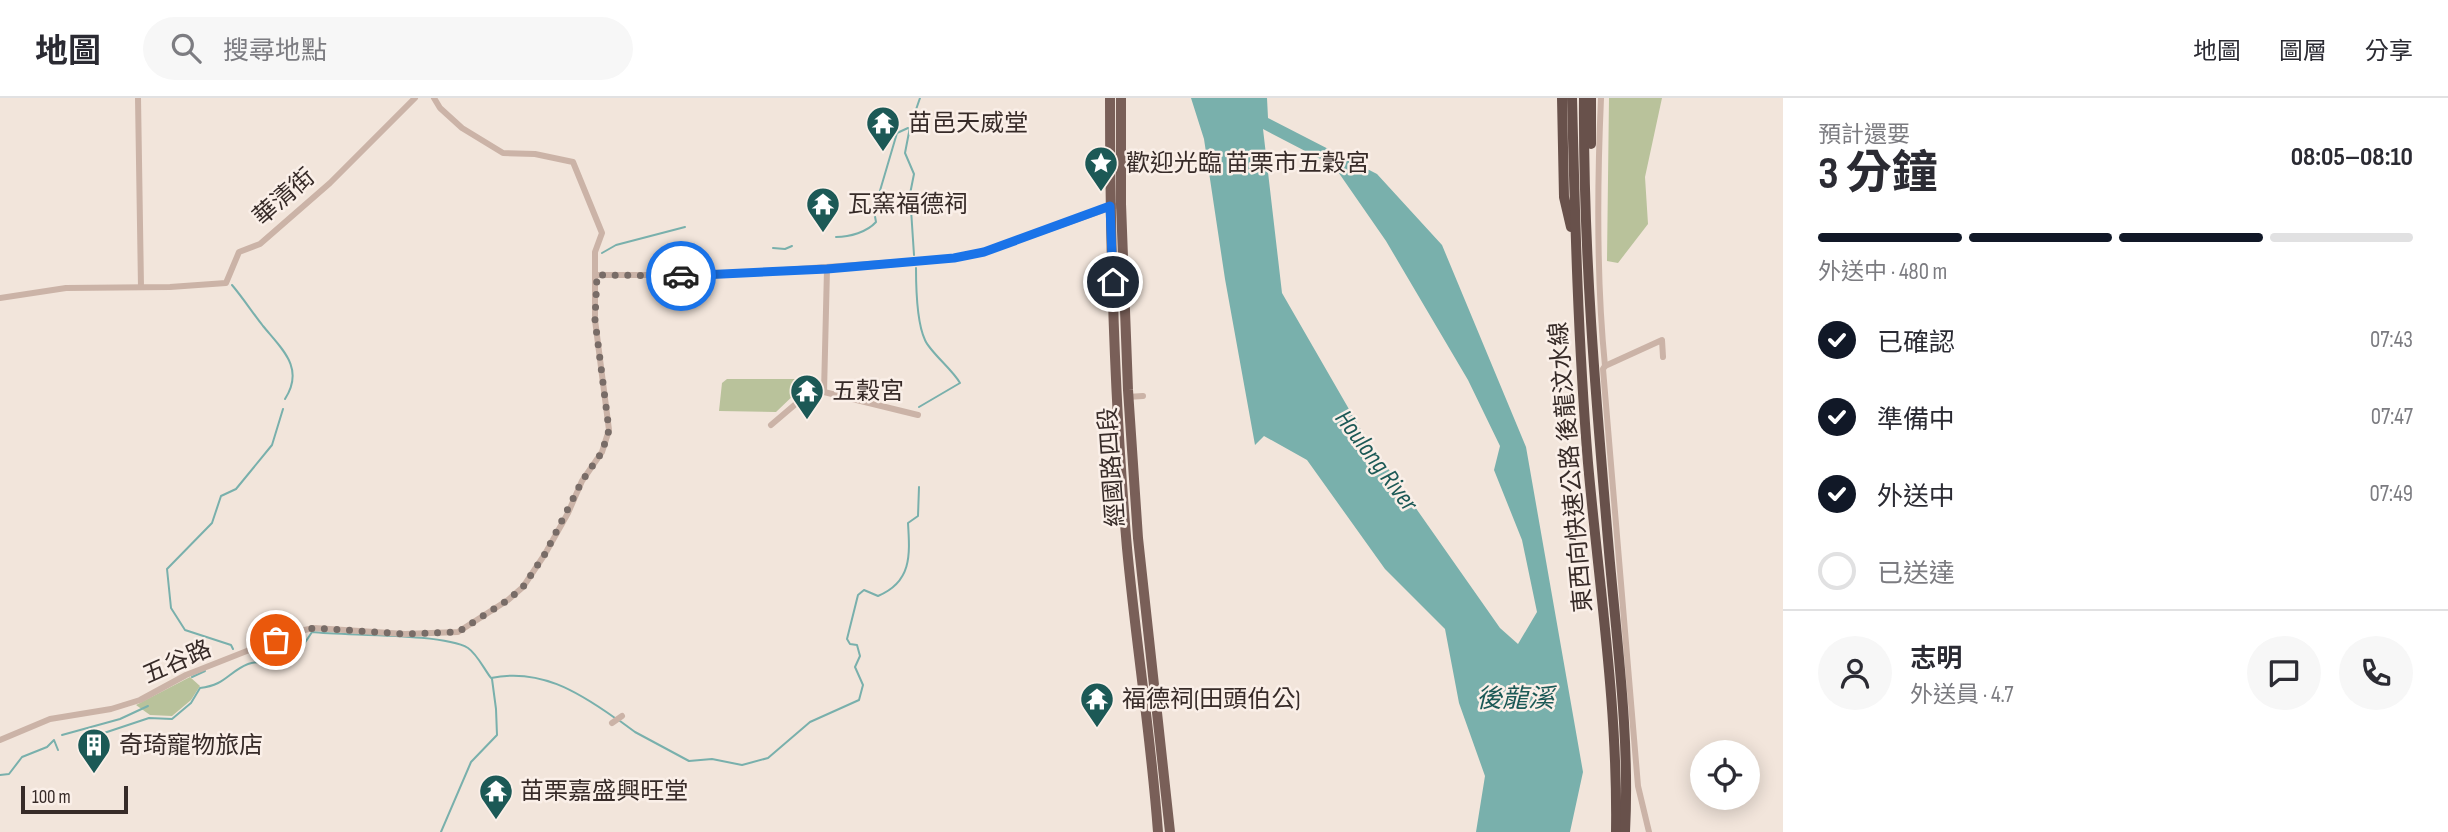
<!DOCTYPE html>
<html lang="zh-TW">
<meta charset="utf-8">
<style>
:root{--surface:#fff;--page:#f7f7f7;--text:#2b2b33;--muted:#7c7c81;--line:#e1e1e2;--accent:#111827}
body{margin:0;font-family:"Sofia Sans Condensed","Noto Sans TC",sans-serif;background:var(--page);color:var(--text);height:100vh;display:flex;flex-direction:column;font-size:26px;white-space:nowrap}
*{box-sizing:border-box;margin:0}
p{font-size:23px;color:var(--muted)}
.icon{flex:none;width:38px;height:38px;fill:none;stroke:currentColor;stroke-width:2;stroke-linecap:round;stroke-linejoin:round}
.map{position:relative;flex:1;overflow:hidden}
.drawer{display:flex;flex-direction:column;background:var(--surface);width:665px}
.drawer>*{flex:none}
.fabs{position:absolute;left:1690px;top:642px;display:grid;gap:14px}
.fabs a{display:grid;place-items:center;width:70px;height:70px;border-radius:50%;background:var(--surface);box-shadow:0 4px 18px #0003;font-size:35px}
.scale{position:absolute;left:21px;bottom:18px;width:107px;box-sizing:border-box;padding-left:7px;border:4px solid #372b28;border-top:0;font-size:19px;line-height:24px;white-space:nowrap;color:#372b28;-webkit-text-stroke:5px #faefe8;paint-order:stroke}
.pin{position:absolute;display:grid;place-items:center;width:60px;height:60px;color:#fff;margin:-30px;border:4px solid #fff;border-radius:50%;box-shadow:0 2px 7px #0007}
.courier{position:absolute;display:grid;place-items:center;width:70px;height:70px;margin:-35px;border:5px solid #1a73e8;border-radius:50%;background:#fff;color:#222;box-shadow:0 2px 9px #0007}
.summary em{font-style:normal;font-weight:700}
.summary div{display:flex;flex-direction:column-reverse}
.summary{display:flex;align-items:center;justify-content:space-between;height:119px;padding:0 35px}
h1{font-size:46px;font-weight:700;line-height:52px}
.bar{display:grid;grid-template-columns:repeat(4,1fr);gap:10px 7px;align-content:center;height:84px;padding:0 35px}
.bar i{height:9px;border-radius:5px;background:var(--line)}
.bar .current{background:var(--accent)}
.bar p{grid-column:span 4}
.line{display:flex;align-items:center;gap:18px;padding:0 35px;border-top:2px solid var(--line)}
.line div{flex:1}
.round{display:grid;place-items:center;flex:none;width:74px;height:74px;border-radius:37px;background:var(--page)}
ol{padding:0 35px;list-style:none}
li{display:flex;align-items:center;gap:21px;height:77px}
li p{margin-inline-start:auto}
li .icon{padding:7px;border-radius:50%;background:var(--accent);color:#fff;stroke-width:4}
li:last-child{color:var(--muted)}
li i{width:38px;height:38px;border:4px solid var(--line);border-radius:50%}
header{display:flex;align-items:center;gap:42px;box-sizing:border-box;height:98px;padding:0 35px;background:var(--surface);border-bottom:2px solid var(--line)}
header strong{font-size:33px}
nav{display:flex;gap:38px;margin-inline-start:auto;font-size:24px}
.search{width:490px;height:63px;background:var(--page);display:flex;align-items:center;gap:18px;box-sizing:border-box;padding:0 24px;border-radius:38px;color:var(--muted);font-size:26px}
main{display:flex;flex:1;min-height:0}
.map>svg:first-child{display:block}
.green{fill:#b9c29b}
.water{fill:#79b0ac;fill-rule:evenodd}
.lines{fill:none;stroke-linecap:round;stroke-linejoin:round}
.stream{stroke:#79b0ac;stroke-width:2}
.minor{stroke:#cbb3a7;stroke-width:6}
.primary{stroke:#795f58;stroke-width:10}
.trunk{stroke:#68514b;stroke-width:10}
.done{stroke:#786c67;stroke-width:7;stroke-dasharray:0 12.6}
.route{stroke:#1a73e8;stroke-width:9}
.labels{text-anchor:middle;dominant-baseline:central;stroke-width:5;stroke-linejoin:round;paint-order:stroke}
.poi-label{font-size:24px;fill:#372b28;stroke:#faefe8;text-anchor:start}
.street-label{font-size:24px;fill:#372b28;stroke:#faefe8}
.water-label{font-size:26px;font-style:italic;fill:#1c5956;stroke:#faefe8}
</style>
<header>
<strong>地圖</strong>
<div class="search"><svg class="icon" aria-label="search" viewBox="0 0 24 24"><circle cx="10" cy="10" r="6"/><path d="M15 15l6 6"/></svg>搜尋地點</div>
<nav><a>地圖</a><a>圖層</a><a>分享</a></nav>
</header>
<main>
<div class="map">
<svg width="1783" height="734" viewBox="0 0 1783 734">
<rect width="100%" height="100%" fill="#f2e5db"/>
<g class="green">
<polygon points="1609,0 1662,0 1645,79 1648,126 1618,165 1607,163"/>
<polygon points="727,281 819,281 817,286 798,293 776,314 719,313 722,285"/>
<polygon points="190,579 200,588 191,602 172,618 150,617 136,607"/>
</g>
<path class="water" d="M1191 0H1267L1268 20 1377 76 1442 147 1526 349 1583 674 1570 734H1476L1485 678 1459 605 1445 531 1385 471 1307 362 1264 338 1255 347 1225 181 1204 41ZM1263 31 1334 68 1386 143 1468 282 1500 348 1494 372 1522 442 1537 514 1518 546 1500 530 1361 332 1282 195Z"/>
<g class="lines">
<g class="stream">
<path d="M836 139C850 139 867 134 876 124L874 113 897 35 908 30"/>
<polyline points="773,150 785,151 792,148"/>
<polyline points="602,155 616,147 685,129"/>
<polyline points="914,157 910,96 914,76 905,55 910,29 920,0"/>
<path d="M916 170C916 189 917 225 925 242 930 254 952 271 960 285L919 309"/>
<path d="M232 187C243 200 252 214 263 228 282 251 305 270 285 301"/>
<polyline points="233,551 231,547 185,532 171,510 167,471 212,425 221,398 236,391 272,347 283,311"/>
<polyline points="192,579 205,573"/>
<path d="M620 623 635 634 689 663 712 661 742 667 768 660 810 624 859 602 863 587 855 569 860 558 857 547 850 546 847 541 858 497 864 492 878 498C912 484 910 457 908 425L918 418 919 389"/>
<polyline points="62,637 120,621 148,608"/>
<path d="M98 637 149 620 172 621 191 605 200 590C226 587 228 574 248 566 255 563 263 564 270 564 293 564 300 553 312 534 346 538 442 535 468 550 477 556 484 571 491 580 539 570 577 593 615 620"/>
<polyline points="0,677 9,676 22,659 47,649 54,642 58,652"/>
<polyline points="441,734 471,664 497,637 496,611 492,581"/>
</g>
<g class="minor">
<polyline points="138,0 141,189"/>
<path d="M1601 0C1597 90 1596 178 1605 268L1603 271 1638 688 1649 734"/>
<polyline points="597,177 714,177 954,160 984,154 1121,106"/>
<polyline points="0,200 66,190 170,189 226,185 239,154 260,146 330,85 415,0"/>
<polyline points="1605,268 1662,242 1663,259"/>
<polyline points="824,294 827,171"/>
<polyline points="1127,299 1143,298"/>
<polyline points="771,327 798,304 824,294 918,317"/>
<polyline points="612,625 622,618"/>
<polyline points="0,642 50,621 111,611 140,602 186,577 295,534 314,530 405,536 458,534 508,502 523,489 545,456 568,415 582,383 602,354 609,332 595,222 595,154 602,135 573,64 535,56 503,55 462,30 440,10 434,0"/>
</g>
<g class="primary">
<path d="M1110 0C1110 150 1114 300 1127 450 1136 545 1151 639 1158 734"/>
<polyline points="1121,0 1121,106 1128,292 1138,440 1170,734"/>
</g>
<g class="trunk">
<polyline points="1562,0 1564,99 1571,129"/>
<path d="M1572 0C1575 122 1578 243 1588 365 1599 488 1618 610 1616 734"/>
<path d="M1584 0C1583 152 1596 303 1609 454 1617 546 1630 641 1625 734"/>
<polyline points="1591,46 1591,0"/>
</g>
</g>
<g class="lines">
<polyline class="done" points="276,542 295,534 314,530 405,536 458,534 508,502 523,489 545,456 582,383 602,354 609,332 595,222 597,177 681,178"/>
<polyline class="route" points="681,178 827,171 954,160 984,154 1110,108 1113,184"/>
</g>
<defs>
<g id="temple-pin" transform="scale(1.75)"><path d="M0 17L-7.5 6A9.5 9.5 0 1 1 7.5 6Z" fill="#1c5956" stroke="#faefe8"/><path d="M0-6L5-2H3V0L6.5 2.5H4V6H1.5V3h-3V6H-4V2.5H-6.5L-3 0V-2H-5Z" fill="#fff"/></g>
<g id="sight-pin" transform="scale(1.75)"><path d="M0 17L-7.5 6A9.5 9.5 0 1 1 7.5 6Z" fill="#1c5956" stroke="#faefe8"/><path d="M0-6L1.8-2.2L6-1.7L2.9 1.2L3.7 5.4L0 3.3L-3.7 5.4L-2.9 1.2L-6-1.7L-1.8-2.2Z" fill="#fff"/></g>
<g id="building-pin" transform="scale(1.75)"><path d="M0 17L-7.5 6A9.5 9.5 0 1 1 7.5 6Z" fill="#1c5956" stroke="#faefe8"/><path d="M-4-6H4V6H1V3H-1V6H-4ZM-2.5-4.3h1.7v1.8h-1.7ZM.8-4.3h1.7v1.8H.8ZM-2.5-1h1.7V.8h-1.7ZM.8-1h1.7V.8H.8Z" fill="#fff"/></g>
</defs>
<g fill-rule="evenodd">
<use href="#temple-pin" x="883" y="25"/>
<use href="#sight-pin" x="1101" y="65"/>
<use href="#temple-pin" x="823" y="106"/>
<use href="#temple-pin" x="807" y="293"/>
<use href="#temple-pin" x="1097" y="601"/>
<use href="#building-pin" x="94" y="647"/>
<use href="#temple-pin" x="496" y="693"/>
</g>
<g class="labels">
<g class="poi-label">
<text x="908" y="25">苗邑天威堂</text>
<text x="1126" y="65">歡迎光臨 苗栗市五穀宮</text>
<text x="848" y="106">瓦窯福德祠</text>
<text x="832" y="293">五穀宮</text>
<text x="1122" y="601">福德祠(田頭伯公)</text>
<text x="119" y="647">奇琦寵物旅店</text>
<text x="520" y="693">苗栗嘉盛興旺堂</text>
</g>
<g class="street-label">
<text transform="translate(284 99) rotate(-41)">華清街</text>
<text transform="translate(1112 369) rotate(-94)">經國路四段</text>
<text transform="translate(1571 369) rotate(-95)">東西向快速公路 後龍汶水線</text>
<text transform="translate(177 564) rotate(-24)">五谷路</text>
</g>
<g class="water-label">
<text transform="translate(1376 363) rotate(53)">Houlong River</text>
<text x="1515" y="601">後龍溪</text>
</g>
</g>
</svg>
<div class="fabs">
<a><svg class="icon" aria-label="locate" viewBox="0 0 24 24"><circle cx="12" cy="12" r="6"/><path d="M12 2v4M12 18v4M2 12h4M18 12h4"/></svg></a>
</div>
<div class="scale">100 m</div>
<div class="pin" style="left:276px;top:542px;background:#ea580c"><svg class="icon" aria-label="bag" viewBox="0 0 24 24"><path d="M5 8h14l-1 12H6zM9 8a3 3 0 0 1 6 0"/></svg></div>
<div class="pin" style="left:1113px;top:184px;background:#1f2937"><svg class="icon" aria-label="home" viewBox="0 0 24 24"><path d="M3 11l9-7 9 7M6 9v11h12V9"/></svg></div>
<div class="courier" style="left:681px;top:178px"><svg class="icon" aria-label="car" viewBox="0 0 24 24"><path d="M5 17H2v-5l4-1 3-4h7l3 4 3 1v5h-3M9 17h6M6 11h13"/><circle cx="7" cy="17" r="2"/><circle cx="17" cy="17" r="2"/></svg></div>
</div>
<section class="drawer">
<div class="summary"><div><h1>3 分鐘</h1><p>預計還要</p></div><em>08:05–08:10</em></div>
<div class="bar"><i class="current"></i><i class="current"></i><i class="current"></i><i></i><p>外送中 · 480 m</p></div>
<ol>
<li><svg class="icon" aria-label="check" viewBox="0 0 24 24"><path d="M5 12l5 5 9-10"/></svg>已確認<p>07:43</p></li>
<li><svg class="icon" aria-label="check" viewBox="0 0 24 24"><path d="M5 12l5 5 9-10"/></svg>準備中<p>07:47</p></li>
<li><svg class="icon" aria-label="check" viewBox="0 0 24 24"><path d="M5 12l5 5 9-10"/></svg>外送中<p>07:49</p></li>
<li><i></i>已送達</li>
</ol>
<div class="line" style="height:126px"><a class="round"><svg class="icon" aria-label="person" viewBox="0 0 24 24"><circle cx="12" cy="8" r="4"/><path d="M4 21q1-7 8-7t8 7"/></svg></a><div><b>志明</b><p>外送員 · 4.7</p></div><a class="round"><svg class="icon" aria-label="chat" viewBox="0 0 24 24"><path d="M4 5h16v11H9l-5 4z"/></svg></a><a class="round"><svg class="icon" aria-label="phone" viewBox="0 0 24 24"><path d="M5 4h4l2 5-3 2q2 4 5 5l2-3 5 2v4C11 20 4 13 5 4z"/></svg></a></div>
</section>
</main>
